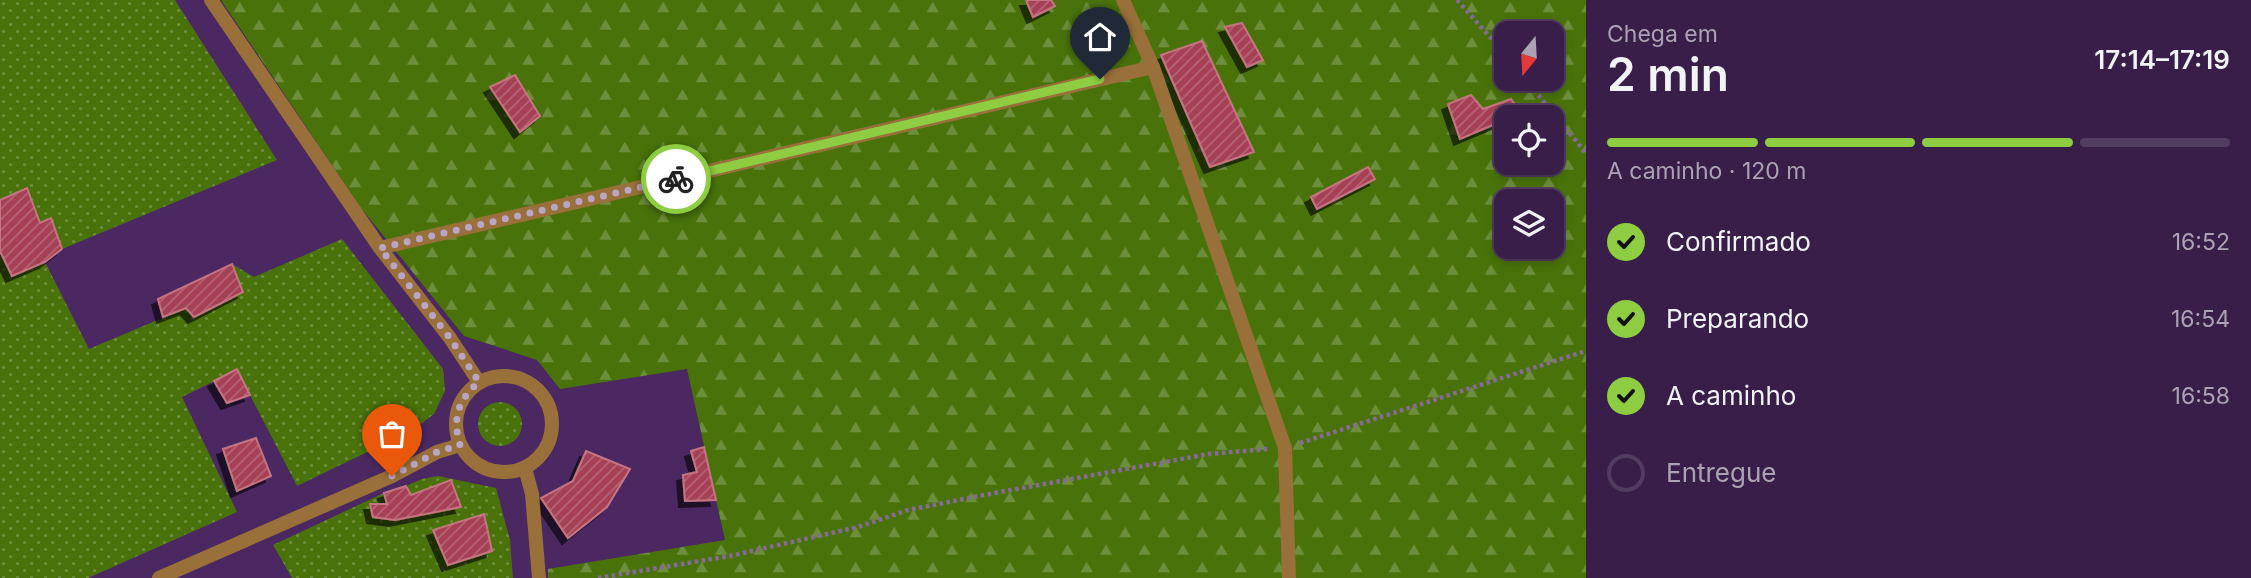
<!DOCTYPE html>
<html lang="pt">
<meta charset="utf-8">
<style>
:root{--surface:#381e49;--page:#3f2750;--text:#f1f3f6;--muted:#aba2b4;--line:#523c61;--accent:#8ecd42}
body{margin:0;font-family:Inter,sans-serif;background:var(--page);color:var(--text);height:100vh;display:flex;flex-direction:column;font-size:26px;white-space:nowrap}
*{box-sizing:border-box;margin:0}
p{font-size:23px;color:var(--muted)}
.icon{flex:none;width:38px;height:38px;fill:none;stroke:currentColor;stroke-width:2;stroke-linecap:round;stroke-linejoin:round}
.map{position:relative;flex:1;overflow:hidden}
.details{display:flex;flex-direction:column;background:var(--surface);width:665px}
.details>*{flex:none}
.needle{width:46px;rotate:198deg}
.controls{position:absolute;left:1494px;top:21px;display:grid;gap:14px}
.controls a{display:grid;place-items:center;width:70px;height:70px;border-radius:14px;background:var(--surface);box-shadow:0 4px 10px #0003,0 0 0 2px var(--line);font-size:35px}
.pin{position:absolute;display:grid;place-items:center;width:60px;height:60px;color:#fff;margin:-72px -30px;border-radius:50% 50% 50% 0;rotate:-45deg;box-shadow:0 0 7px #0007}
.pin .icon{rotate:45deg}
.courier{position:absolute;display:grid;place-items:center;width:70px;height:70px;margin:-35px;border:5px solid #8ecd42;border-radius:50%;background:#fff;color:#222;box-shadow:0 2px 9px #0007}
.headline em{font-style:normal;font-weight:600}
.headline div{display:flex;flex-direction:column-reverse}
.headline{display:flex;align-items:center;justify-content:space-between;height:119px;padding:0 21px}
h1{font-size:46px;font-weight:600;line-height:52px}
.bar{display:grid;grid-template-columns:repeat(4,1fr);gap:10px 7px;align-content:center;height:84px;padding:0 21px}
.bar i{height:9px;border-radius:5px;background:var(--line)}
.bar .selected{background:var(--accent)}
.bar p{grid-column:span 4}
ol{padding:0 21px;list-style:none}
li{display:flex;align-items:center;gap:21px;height:77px}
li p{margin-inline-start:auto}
li .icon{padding:7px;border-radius:50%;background:var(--accent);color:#111;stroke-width:4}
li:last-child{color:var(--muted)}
li i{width:38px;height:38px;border:4px solid var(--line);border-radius:50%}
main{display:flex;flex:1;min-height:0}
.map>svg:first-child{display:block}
.grass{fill:url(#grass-dots)}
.forest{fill:url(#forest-firs);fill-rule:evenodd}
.building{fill:url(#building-hatch);stroke:#c57581;stroke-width:2;filter:url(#shadow)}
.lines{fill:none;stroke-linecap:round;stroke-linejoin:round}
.path{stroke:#866b98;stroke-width:4.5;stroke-dasharray:3.5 3.5;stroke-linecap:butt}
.minor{stroke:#996f3a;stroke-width:14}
.done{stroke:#b9a5c6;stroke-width:7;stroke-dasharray:0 12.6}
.route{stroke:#8ecd42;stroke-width:9}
</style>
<main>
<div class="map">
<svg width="1586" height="578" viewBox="0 0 1586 578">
<defs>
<pattern id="grass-dots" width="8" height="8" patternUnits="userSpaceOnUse" patternTransform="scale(1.75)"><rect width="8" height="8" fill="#49730a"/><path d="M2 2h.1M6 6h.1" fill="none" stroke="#6d8e3b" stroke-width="1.8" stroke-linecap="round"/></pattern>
<pattern id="forest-firs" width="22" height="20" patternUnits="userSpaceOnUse" patternTransform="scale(1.75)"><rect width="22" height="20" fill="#49730a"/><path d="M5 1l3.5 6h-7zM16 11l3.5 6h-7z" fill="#6d8e3b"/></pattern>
<pattern id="building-hatch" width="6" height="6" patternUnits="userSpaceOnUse" patternTransform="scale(1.75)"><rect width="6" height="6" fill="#a64055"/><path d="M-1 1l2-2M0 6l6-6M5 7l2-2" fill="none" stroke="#b76577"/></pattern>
<filter id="shadow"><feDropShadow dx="-6" dy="6" stdDeviation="0" flood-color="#0009"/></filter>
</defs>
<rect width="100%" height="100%" fill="#4b2861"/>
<g class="grass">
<polygon points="0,0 175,0 277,160 62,249 51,218 40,223 0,200"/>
<polygon points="342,239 443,369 445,391 434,414 413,430 297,486 237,370 182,397 237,512 88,578 0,578 0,251 45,262 89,349 186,308 243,292 232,264 254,277"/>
<circle cx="500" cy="424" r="22"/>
<polygon points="438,476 496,488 510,540 513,578 292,578 273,545 384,493 387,504 371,505 373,517 395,520 461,507 451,481 411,495 406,486 422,479"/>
</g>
<path class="forest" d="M221 0H1586V578H548V569L725 540 687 369 560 389 537 360 464 336 361 208ZM1507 33H1552V79H1507ZM1507 117H1552V163H1507ZM1507 201H1552V247H1507Z"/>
<g class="building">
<polygon points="1026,0 1051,0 1055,6 1033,17"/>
<polygon points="1242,23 1263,60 1247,67 1225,27"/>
<polygon points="1202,41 1254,152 1210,167 1161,55"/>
<polygon points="515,75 540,116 520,132 490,87"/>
<polygon points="1471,95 1483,109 1511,99 1521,113 1460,139 1448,104"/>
<polygon points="1368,167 1375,179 1317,209 1311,197"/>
<polygon points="27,188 40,223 51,218 62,249 45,262 12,276 0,251 0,200"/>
<polygon points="232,264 243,292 194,317 186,308 163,317 158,299"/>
<polygon points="237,369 250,395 227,403 214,381"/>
<polygon points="256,438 271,476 237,491 223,449"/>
<polygon points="704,447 716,500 685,501 683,475 697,472 691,451"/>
<polygon points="586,451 630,469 607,507 568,538 541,498 573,481"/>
<polygon points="451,480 461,507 395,520 373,517 370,504 387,504 384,493 406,486 411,495"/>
<polygon points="484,514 492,551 448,565 433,530"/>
</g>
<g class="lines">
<g class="path">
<polyline points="1457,0 1507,56"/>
<polyline points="1525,79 1586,153"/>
<polyline points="1300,443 1586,351"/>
<polyline points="598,578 730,556 858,527 908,510 984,495 1209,454 1268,449"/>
</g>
<g class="minor">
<polyline points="211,0 380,248 450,338 479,382"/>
<polyline points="1123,0 1153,67 1285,448 1289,578"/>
<polyline points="380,248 1153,67"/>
<circle cx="504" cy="424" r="48"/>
<polyline points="525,468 532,494 539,578"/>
<polyline points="159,578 392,476 437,452 460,445"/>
</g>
</g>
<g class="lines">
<path class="done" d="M392 476 437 452 460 445C452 418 458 400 479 382L450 338 380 248 676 179"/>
<polyline class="route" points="676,179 1100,79"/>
</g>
</svg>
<div class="controls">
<a><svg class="needle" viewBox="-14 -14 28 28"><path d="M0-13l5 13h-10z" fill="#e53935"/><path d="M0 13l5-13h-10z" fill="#aba2b4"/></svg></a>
<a><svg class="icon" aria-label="locate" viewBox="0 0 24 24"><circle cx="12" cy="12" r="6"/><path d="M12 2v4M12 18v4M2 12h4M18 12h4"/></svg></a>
<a><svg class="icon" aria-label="layers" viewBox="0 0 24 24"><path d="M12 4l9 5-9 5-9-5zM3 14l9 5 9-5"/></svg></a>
</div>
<div class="pin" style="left:392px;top:476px;background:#ea580c"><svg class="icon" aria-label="bag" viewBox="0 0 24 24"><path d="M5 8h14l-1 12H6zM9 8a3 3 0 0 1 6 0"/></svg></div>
<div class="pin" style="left:1100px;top:79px;background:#1f2937"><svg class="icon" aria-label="home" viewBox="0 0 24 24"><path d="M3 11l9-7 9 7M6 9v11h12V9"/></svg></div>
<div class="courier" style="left:676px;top:179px"><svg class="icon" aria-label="bike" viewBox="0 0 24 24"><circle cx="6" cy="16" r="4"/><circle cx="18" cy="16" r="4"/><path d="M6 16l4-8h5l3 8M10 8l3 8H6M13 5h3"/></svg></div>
</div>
<section class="details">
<div class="headline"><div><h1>2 min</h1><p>Chega em</p></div><em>17:14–17:19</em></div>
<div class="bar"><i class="selected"></i><i class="selected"></i><i class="selected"></i><i></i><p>A caminho · 120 m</p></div>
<ol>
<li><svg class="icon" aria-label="check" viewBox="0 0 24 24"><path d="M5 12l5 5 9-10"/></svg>Confirmado<p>16:52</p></li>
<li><svg class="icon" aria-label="check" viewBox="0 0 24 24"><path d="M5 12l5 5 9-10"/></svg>Preparando<p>16:54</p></li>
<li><svg class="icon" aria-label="check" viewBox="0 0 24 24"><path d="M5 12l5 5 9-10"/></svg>A caminho<p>16:58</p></li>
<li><i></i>Entregue</li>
</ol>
</section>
</main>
